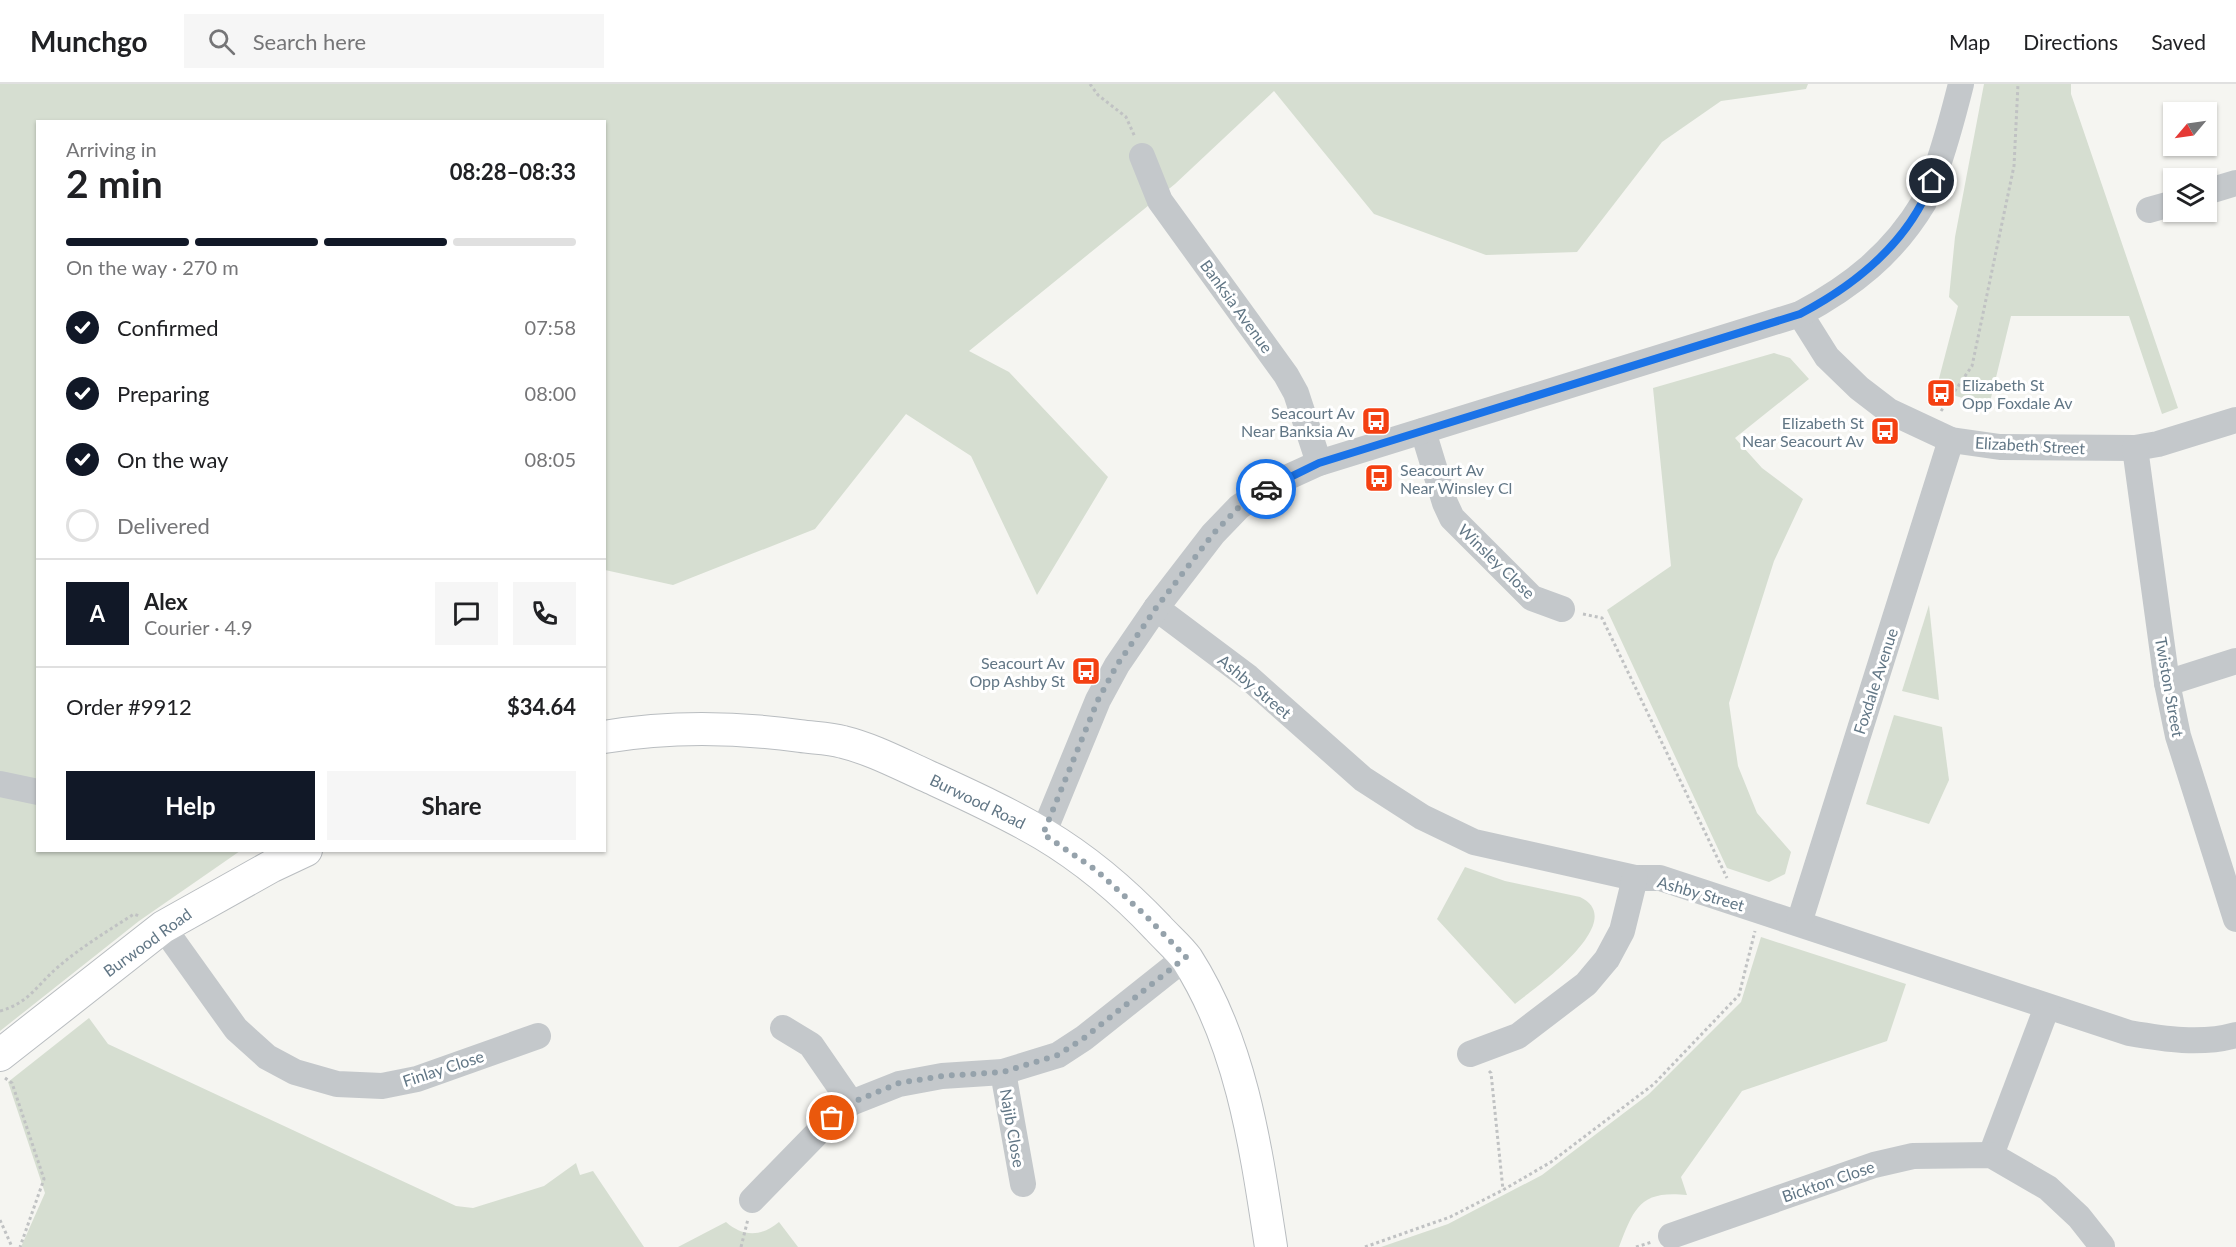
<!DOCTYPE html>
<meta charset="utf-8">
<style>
:root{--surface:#fff;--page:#f6f6f6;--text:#202124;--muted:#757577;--line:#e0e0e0;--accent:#111827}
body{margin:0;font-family:Lato,sans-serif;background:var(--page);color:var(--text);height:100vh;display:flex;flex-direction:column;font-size:22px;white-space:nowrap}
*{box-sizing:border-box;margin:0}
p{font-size:20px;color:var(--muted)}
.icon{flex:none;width:33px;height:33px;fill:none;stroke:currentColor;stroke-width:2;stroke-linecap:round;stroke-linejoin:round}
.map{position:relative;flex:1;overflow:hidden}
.details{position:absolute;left:36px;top:36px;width:570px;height:732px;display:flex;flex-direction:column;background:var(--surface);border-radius:0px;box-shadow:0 2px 4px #0004}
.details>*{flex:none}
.needle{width:39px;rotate:241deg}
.buttons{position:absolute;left:2163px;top:18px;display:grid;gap:12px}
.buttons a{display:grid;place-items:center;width:54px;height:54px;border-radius:0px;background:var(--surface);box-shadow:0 2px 4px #0004;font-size:30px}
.pin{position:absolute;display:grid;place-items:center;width:51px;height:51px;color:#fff;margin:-26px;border:3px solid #fff;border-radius:50%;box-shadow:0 2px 6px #0007}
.courier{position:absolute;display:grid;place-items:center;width:60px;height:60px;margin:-30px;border:4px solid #1a73e8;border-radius:50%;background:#fff;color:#222;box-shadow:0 2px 8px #0007}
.overview em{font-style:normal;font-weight:700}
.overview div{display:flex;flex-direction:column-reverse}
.overview{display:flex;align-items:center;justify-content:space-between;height:102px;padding:0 30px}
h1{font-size:39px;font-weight:700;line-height:45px}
.bar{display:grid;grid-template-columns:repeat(4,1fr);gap:9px 6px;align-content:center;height:72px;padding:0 30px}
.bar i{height:8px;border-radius:4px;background:var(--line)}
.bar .current{background:var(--accent)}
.bar p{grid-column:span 4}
.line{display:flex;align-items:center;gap:15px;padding:0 30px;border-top:2px solid var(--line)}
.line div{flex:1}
.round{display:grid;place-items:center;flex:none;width:63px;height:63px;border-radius:0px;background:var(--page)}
ol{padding:0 30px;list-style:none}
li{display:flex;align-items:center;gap:18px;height:66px}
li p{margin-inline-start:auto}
li .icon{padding:6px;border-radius:50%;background:var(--accent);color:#fff;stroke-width:4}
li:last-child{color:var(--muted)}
li i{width:33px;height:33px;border:3px solid var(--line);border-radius:50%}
.cta{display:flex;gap:12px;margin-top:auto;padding:12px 30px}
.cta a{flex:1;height:69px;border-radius:0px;background:var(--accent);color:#fff;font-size:24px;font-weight:700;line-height:69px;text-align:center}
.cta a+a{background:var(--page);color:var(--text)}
header{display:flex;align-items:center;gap:36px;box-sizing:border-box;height:84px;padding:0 30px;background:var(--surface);border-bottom:2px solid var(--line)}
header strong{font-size:28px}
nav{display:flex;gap:33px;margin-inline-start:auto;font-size:21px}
.search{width:420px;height:54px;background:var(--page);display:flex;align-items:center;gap:15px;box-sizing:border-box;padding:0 21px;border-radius:0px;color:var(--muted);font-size:22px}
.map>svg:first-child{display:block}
.green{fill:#d6ded1}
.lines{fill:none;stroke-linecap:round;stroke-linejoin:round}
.major-casing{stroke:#b9bdc0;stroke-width:34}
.path{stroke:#c0c2c3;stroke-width:3;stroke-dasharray:3 3;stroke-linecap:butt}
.minor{stroke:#c4c8cb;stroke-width:26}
.major{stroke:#fff;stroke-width:32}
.done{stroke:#95a2ab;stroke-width:6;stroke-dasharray:0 10.8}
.route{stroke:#1a73e8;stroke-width:8}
.labels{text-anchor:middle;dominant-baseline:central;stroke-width:6;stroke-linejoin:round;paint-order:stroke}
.street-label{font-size:16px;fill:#617685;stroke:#fff}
.poi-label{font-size:16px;fill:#617685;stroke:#fff;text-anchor:end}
</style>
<header>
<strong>Munchgo</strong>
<div class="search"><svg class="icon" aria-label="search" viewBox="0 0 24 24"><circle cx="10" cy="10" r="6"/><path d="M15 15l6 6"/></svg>Search here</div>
<nav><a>Map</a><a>Directions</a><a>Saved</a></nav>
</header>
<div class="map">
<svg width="2236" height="1163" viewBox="0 0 2236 1163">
<rect width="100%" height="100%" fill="#f5f5f1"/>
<g class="green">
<polygon points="0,0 1808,0 1806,5 1721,17 1662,58 1577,168 1486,171 1374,130 1274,7 1175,100 969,267 1009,288 1108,393 1037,511 971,372 906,330 815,445 673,501 605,486 604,38 38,38 38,766 240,767 139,837 0,947"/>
<polygon points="1984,0 2071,0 2071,10 2178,324 2162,330 2129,232 2011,232 1989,322 1936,306 1958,222 1949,213 1955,153"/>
<polygon points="1774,269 1790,274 1809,295 1735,354 1762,384 1803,415 1774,477 1729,619 1738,682 1757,729 1791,768 1785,790 1769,798 1727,784 1607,526 1671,482 1653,304"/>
<polygon points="1929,521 1939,616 1902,607"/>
<polygon points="1894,631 1942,643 1949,696 1929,740 1866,720"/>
<path d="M1465 783 1505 797 1580 813C1631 837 1534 905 1515 920L1437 835Z"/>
<path d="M1761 853 1906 900 1887 957 1742 1007 1681 1093 1687 1111C1640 1106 1634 1124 1619 1163H1381L1448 1140 1542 1091 1649 1010 1741 918Z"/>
<polygon points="89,934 108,960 456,1122 473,1124 544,1102 576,1079 580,1091 593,1087 644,1163 21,1163 45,1109 8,998"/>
<path d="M726 1138C743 1153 761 1153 779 1138L798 1163H678Z"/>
</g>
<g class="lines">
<g class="major-casing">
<g id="major">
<path d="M604 653C669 642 735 643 800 652 814 654 829 654 843 658 872 665 900 680 927 692 966 710 1006 728 1043 750 1085 775 1124 808 1158 844 1167 854 1179 864 1187 875 1242 961 1256 1065 1271 1163"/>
<polyline points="0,971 163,843 272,782 306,766"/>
</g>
</g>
<g class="path">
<polyline points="1090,0 1098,11 1126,33 1135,53"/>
<polyline points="1941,327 1972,282 2014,82 2018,0"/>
<polyline points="1583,530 1602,534 1727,794"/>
<path d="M0 927C29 919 37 901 58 883 81 863 108 847 134 830L139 832"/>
<polyline points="1489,987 1491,989 1503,1106"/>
<polyline points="5,994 12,999 44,1095 20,1163"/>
<polyline points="0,1136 12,1163"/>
<polyline points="741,1163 748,1135"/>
<polyline points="1365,1163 1450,1133 1503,1106 1551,1078 1654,1000 1739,911 1755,847"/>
<polyline points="1636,1163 1652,1158"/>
</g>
<g class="minor">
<polyline points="1142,72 1160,117 1286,291 1296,309 1319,379"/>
<polyline points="2206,108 2236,99"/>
<polyline points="2149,126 2174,119"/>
<polyline points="1800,230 1827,273 1859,304 1889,327 1951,356 2000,363 2135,364 2158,360 2236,336"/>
<polyline points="1423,347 1445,419 1452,434 1532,514 1562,525"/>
<polyline points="2135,364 2167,599 2178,652 2236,835"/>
<path d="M1156 524 1248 593 1363 695 1422 733 1474 758 1635 794H1660L2129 949C2164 955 2201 961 2236 951"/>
<polyline points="2167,599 2236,577"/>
<polyline points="0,700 38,708"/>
<path d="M1043 750 1098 616 1117 581 1156 524 1213 450 1239 423 1273 400 1319 379 1800 230C1852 202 1893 170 1924 118 1928 110 1931 101 1934 92 1945 62 1953 32 1961 0"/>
<polyline points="1799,839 1951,356"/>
<polyline points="163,843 236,945 267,973 295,988 337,1000 382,1002 417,995 538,952"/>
<polyline points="783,944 811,961 851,1019"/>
<polyline points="1470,970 1518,952 1586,900 1607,875 1622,847 1635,794"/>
<polyline points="1003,988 1023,1100"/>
<polyline points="1991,1071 2047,923"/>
<polyline points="752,1116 832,1034 851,1019 899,1000 942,992 1003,988 1058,971 1084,954 1186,873"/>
<polyline points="1671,1152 1874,1081 1913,1072 1991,1071 2048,1104 2079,1133 2102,1162"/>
</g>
<use href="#major" class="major"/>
</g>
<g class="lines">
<polyline class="done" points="832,1034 851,1019 899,999 942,992 1003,988 1058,971 1084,954 1186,873 1144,830 1096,786 1043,750 1098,616 1117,581 1156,524 1213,450 1239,423 1266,405"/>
<path class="route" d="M1266 405 1319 379 1800 230C1857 200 1908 159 1932 97"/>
</g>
<defs>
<g id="bus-square" transform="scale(1.5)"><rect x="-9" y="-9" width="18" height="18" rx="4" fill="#f44012" stroke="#fff"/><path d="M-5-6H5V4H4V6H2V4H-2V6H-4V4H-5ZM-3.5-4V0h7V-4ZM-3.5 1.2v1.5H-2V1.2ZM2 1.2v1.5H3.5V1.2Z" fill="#fff"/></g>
</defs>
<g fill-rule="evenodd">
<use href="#bus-square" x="1941" y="309"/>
<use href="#bus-square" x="1376" y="337"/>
<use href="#bus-square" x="1885" y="347"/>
<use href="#bus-square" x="1379" y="394"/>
<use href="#bus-square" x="1086" y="587"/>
</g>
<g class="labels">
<g class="street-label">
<text transform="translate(1237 222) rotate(54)">Banksia Avenue</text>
<text transform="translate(2030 361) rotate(3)">Elizabeth Street</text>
<text transform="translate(1497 477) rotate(44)">Winsley Close</text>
<text transform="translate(1875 597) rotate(-72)">Foxdale Avenue</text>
<text transform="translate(1255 602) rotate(40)">Ashby Street</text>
<text transform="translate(2170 603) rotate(80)">Twiston Street</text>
<text transform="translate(978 717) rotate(26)">Burwood Road</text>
<text transform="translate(1701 809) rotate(16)">Ashby Street</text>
<text transform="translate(147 858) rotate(-36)">Burwood Road</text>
<text transform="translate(443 984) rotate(-18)">Finlay Close</text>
<text transform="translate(1013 1044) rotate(80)">Najib Close</text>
<text transform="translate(1828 1097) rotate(-19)">Bickton Close</text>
</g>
<g class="poi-label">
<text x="1962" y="300" text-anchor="start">Elizabeth St<tspan x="1962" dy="18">Opp Foxdale Av</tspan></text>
<text x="1355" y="328">Seacourt Av<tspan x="1355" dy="18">Near Banksia Av</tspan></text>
<text x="1864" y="338">Elizabeth St<tspan x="1864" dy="18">Near Seacourt Av</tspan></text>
<text x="1400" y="385" text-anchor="start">Seacourt Av<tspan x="1400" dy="18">Near Winsley Cl</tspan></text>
<text x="1065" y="578">Seacourt Av<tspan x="1065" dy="18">Opp Ashby St</tspan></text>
</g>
</g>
</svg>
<div class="buttons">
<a><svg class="needle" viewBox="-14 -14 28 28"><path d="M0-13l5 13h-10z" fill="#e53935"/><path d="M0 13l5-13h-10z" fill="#757577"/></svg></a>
<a><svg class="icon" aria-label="layers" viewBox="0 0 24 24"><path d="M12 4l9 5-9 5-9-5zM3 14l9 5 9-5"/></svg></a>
</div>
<div class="pin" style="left:832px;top:1034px;background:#ea580c"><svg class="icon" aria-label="bag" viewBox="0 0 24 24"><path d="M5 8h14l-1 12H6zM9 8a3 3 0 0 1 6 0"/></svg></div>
<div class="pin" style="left:1932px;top:97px;background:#1f2937"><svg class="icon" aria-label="home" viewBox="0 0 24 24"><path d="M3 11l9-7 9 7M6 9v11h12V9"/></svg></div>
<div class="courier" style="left:1266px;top:405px"><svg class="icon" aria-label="car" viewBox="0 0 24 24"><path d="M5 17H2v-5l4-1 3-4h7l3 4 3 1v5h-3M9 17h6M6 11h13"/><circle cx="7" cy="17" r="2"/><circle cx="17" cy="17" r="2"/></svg></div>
<section class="details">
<div class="overview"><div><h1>2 min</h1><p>Arriving in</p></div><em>08:28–08:33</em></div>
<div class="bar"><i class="current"></i><i class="current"></i><i class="current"></i><i></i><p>On the way · 270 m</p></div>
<ol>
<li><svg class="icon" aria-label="check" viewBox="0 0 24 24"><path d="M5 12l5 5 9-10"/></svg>Confirmed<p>07:58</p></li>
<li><svg class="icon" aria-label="check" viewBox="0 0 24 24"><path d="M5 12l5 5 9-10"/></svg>Preparing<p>08:00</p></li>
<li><svg class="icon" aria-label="check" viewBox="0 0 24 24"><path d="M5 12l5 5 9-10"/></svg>On the way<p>08:05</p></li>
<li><i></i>Delivered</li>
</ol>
<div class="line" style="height:108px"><b class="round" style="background:var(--accent);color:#fff">A</b><div><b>Alex</b><p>Courier · 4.9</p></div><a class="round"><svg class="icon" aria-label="chat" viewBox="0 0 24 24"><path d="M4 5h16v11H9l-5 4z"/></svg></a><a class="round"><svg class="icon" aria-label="phone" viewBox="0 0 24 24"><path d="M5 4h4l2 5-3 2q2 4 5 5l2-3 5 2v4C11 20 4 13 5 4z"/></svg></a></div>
<div class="line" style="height:78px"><div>Order #9912</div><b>$34.64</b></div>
<div class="cta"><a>Help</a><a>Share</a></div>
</section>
</div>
